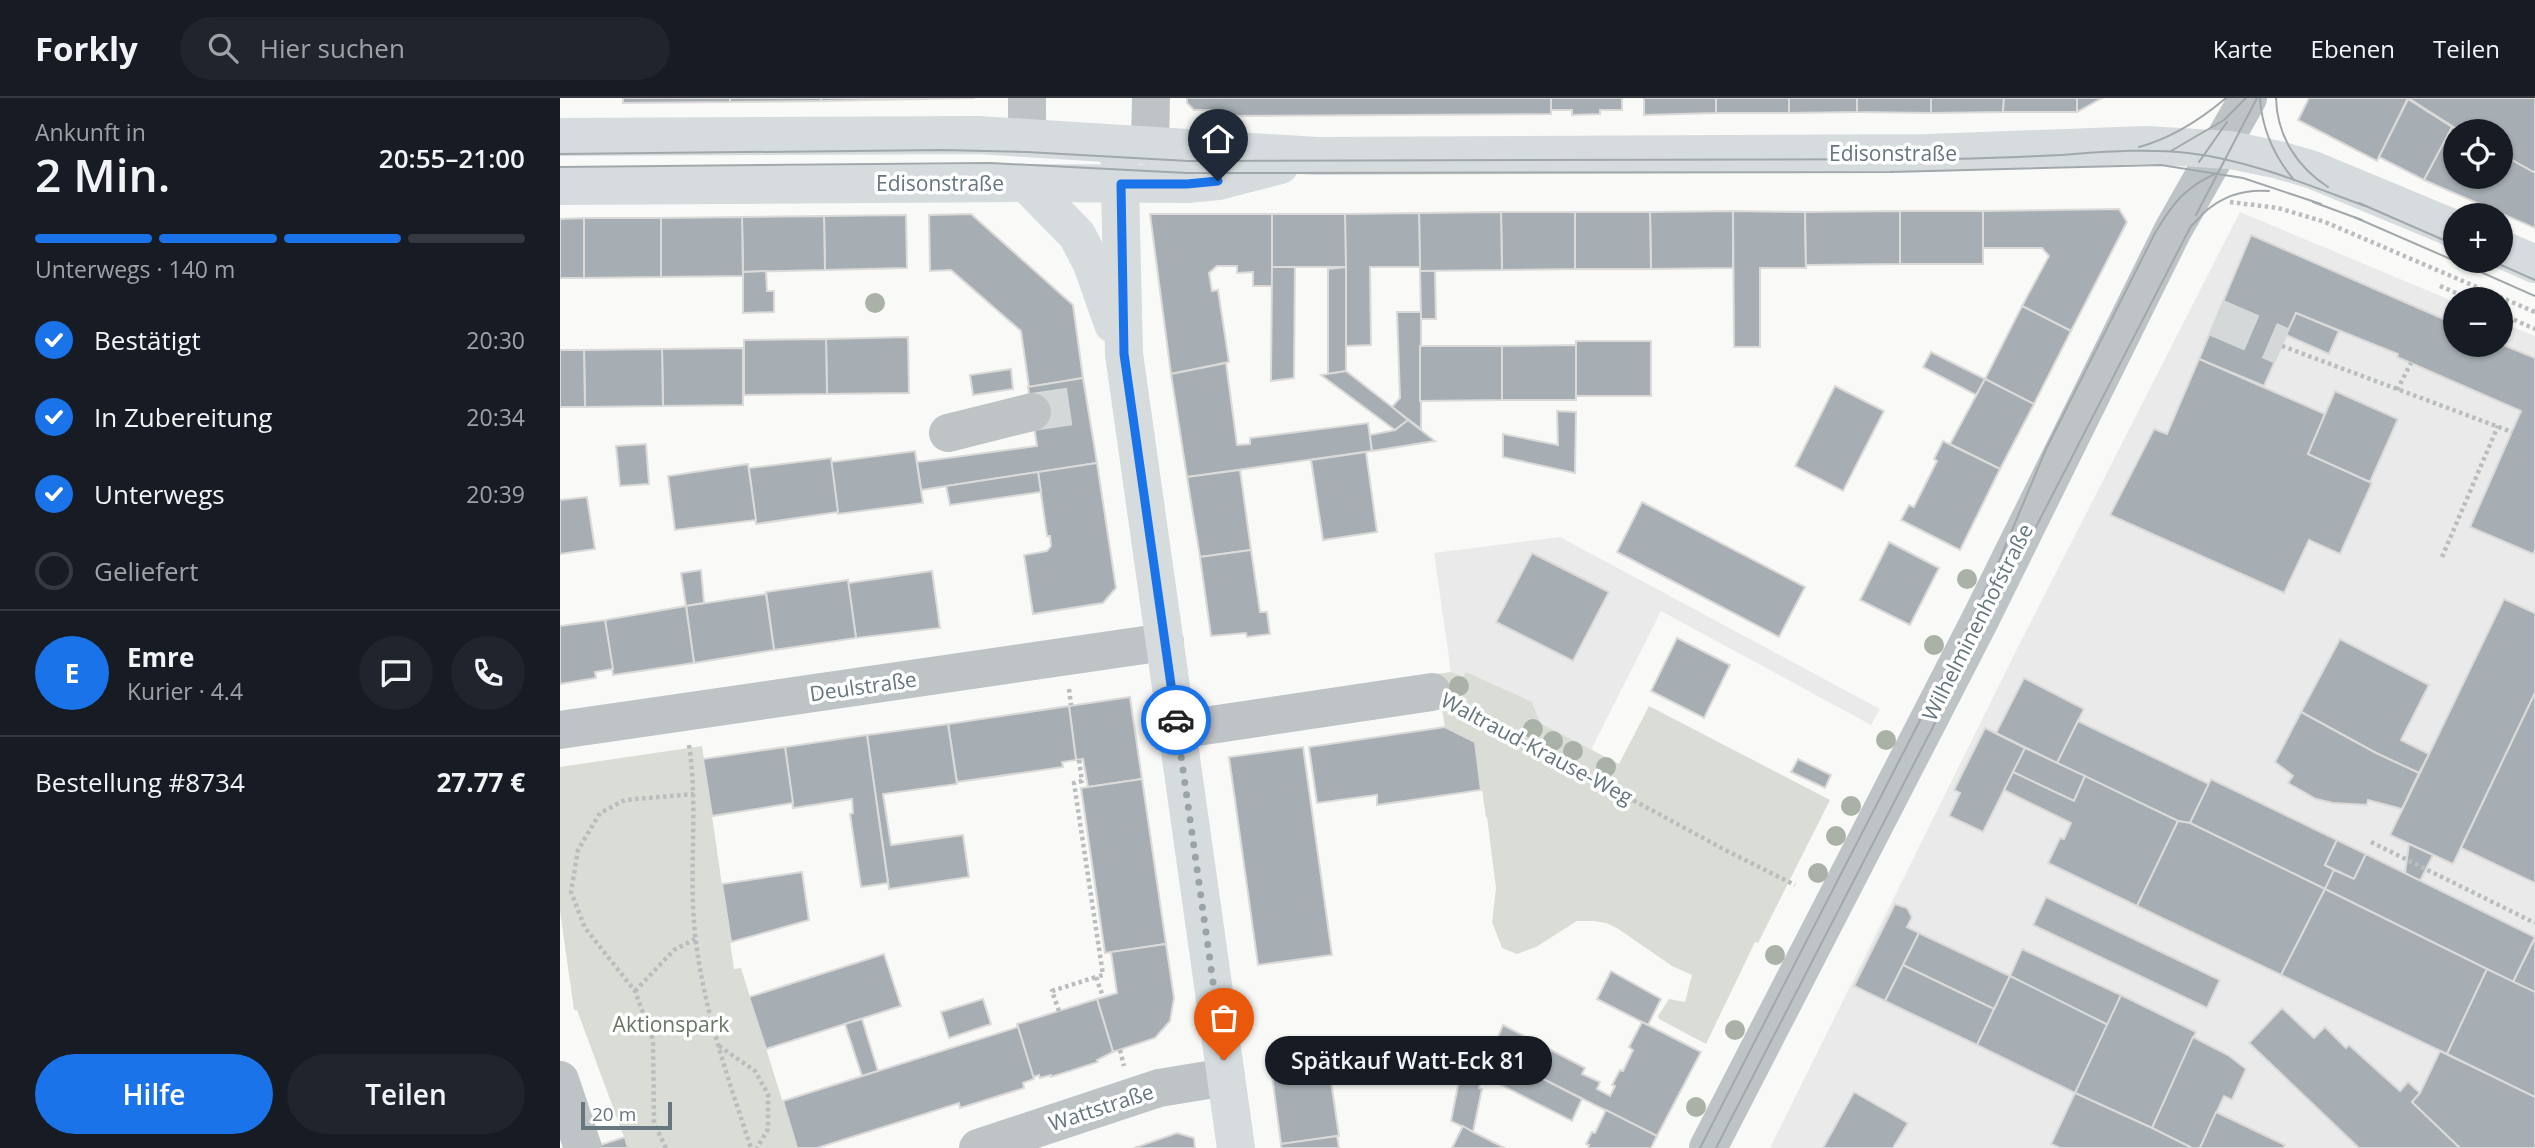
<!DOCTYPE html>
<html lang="de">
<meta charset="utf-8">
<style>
:root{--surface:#171b24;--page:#20242c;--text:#f1f3f6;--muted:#9ea1a6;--line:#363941;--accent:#1a73e8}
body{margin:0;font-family:"Open Sans",sans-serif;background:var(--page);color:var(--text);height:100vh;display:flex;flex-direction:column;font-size:26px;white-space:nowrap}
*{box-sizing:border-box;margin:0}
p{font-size:23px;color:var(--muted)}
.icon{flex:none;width:38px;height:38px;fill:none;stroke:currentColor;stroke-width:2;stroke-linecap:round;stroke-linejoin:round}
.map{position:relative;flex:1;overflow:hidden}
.side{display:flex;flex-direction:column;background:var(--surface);width:560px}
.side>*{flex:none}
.fabs{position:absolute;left:1883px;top:21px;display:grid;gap:14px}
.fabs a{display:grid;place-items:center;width:70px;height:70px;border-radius:50%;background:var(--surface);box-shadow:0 2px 5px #0004;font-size:35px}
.scale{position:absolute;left:21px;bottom:18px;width:91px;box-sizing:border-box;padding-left:7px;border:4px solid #66767e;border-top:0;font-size:19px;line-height:24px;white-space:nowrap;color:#66767e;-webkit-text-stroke:5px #fff;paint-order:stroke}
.pin{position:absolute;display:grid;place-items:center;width:60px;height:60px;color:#fff;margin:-72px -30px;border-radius:50% 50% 50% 0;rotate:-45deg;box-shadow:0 0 7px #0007}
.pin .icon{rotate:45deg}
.courier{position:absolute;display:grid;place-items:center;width:70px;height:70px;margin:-35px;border:5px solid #1a73e8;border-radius:50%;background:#fff;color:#222;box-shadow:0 2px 9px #0007}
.bubble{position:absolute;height:49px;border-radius:24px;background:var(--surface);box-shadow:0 2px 5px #0004;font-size:23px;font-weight:600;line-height:49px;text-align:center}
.head em{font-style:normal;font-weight:600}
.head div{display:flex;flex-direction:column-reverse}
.head{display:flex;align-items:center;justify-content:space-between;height:119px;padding:0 35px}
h1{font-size:46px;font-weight:600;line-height:52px}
.bar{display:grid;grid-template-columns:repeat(4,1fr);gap:10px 7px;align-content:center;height:84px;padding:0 35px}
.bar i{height:9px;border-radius:5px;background:var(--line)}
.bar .active{background:var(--accent)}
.bar p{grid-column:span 4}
.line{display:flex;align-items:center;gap:18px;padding:0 35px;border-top:2px solid var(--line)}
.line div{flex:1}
.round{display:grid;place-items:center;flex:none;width:74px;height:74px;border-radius:37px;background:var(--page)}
ol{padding:0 35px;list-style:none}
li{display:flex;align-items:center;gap:21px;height:77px}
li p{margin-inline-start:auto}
li .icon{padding:7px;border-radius:50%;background:var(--accent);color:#fff;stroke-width:4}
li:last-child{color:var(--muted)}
li i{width:38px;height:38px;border:4px solid var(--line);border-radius:50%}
.button{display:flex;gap:14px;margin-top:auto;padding:14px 35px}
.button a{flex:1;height:80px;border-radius:42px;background:var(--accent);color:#fff;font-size:28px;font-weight:600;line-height:80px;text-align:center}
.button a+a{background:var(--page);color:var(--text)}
header{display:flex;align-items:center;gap:42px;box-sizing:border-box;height:98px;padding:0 35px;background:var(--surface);border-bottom:2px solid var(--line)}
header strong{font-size:33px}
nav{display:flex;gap:38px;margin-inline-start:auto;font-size:24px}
.search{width:490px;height:63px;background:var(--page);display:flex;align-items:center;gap:18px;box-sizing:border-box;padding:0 24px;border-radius:38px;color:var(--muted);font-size:26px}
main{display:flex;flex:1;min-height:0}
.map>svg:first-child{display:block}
.built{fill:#eaeaea}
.green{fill:#d9ddd6}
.building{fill:#a6aeb3;stroke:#dbdad9;stroke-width:2}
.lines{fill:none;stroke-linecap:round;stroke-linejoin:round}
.minor-tunnel{stroke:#d4d8d9;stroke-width:38;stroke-dasharray:38 19;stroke-linecap:butt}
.path{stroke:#b9bdbe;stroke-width:4.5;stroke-dasharray:3.5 3.5;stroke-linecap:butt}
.minor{stroke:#bec3c6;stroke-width:38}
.major{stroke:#d6dbdd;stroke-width:38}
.tram{stroke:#a1a8ac;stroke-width:2}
.tree{fill:#aab2a7}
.done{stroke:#99a4a8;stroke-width:7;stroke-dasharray:0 12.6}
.route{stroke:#1a73e8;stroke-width:9}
.labels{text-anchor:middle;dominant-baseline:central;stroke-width:7;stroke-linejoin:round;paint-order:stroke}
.street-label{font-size:21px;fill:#66767e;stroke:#fff}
.park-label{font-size:21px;fill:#697765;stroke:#fff}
</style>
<header>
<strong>Forkly</strong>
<div class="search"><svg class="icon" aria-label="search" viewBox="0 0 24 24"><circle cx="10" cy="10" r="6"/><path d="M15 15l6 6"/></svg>Hier suchen</div>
<nav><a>Karte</a><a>Ebenen</a><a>Teilen</a></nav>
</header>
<main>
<section class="side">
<div class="head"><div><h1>2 Min.</h1><p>Ankunft in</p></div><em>20:55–21:00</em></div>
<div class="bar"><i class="active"></i><i class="active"></i><i class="active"></i><i></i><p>Unterwegs · 140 m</p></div>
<ol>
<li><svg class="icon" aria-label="check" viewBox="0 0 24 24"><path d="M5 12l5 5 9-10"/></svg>Bestätigt<p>20:30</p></li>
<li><svg class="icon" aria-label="check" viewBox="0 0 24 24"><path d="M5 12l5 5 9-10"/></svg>In Zubereitung<p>20:34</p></li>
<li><svg class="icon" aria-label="check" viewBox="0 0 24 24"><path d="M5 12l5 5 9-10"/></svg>Unterwegs<p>20:39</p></li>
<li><i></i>Geliefert</li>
</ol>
<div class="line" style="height:126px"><b class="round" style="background:var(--accent);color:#fff">E</b><div><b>Emre</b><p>Kurier · 4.4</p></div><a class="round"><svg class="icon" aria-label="chat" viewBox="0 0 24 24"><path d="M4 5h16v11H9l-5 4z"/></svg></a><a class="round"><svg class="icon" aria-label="phone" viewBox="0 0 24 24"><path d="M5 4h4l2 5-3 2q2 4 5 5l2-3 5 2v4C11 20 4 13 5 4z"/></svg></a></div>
<div class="line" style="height:91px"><div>Bestellung #8734</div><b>27.77 €</b></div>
<div class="button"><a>Hilfe</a><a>Teilen</a></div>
</section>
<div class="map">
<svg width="1975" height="1050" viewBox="0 0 1975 1050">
<rect width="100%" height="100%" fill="#f9f9f7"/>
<g class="built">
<polygon points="1680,114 1895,204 1895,247 1941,247 1941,224 1975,238 1975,1050 1210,1050 1457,551"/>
<polygon points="1000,439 1320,611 1311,627 1101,513 1031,652 980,625 906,574 903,580 891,574 874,455"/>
</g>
<g class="green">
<polygon points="891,574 903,579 906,574 972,604 980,625 1059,666 1089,608 1270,702 1198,845 1195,844 1146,946 1099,921 1098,918 1109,901 1125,904 1132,877 1112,868 1057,830 1046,825 1033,823 1017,823 976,849 957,856 942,850 932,824 936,790 927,719 926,719 915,644 885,629 876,576"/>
<polygon points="142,648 174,871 181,870 237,1050 68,1050 17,912 14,912 0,813 0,669"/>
</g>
<g class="building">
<polygon points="63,0 170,0 170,4 63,5"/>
<polygon points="170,0 261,0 261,3 170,4"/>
<polygon points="261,0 415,0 261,3"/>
<polygon points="627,0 991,0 991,16 653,18 653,12 634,12 627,5"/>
<polygon points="991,0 1062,0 1062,12 1040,12 1040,16 1012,17 1012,12 991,12"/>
<polygon points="1084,0 1156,0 1156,15 1084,17"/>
<rect x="1156" y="0" width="73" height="15"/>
<polygon points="1229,0 1297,0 1297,14 1229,15"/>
<polygon points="1297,0 1371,0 1371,15 1297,14"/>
<polygon points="1371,0 1444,0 1443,14 1371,15"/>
<polygon points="1444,0 1517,0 1517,14 1443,14"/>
<polygon points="1517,0 1542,0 1517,14"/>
<polygon points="1749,0 1848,0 1817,63 1738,22"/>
<polygon points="1848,0 1975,0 1975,75 1941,56 1941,33 1900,33"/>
<polygon points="1848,1 1892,29 1864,82 1819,59"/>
<polygon points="1892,29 1900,33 1895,33 1895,79 1941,79 1941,56 1975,75 1975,130 1864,82"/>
<polygon points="1559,111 1567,124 1511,233 1462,208 1489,158 1482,150 1423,150 1423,113"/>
<polygon points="1173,113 1173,170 1091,171 1090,114"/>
<polygon points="1173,113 1245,114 1246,170 1200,170 1200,249 1174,249"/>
<polygon points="1340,113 1340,166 1246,167 1245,114"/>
<rect x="1340" y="113" width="83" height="53"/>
<polygon points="941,114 1015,114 1015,171 942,172"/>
<polygon points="941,114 942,172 860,173 859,115"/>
<polygon points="1015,114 1090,114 1091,171 1015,171"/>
<polygon points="859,115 860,169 810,169 811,247 786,248 785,116"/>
<polygon points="411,116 513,207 523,280 469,289 461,233 391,172 370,173 369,117"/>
<polygon points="590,116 712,116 712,188 693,188 693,174 677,175 677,168 657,168 649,175 652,193 658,192 669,264 611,276"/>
<polygon points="712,116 785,116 786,169 712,169"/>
<polygon points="346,117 347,170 265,172 264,118"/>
<polygon points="264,118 265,172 183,174 182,119"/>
<polygon points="182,119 183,178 101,179 101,120"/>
<polygon points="24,120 101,120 101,179 24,180"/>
<polygon points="24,120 24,180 0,180 0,121"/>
<polygon points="1691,137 1895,226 1895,247 1941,246 1975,260 1975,452 1973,456 1910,429 1961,313 1837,259 1838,256 1736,215 1704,288 1639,261"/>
<polygon points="712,169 735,169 734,280 711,283"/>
<polygon points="786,169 786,273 768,276 768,171"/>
<polygon points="206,173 207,193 214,193 214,214 183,215 183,174"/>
<polygon points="860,173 875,173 876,221 861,221"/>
<polygon points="1462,208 1511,233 1474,306 1425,281"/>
<polygon points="837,214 861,214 861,331 832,309 840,300"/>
<polygon points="1736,215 1779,233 1769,256 1726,237"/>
<polygon points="348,239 349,295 267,296 266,241"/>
<polygon points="266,241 267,296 184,297 184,242"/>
<rect x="1016" y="243" width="75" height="55"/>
<polygon points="1016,247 1016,302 942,302 942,248"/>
<polygon points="860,248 942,248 942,302 860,303"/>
<polygon points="183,250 183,307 103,308 102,251"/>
<polygon points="102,251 103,308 25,309 24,252"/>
<polygon points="0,252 24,252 25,309 0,309"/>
<polygon points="1371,254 1425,281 1416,297 1363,269"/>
<polygon points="1639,261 1765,316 1748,356 1812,385 1780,456 1749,442 1724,495 1550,417 1594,331 1607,336"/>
<polygon points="666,265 677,347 690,346 690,340 808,325 812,353 627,379 611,276"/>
<polygon points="451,271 453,291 413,297 410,277"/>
<polygon points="786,273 832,309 848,322 835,332 761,277"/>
<polygon points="523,280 537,365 361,392 357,364 477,348 468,289"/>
<polygon points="1425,281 1474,306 1440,371 1390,346"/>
<polygon points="1275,288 1324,313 1283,393 1235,368"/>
<polygon points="1775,293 1838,321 1810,384 1748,356"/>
<polygon points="997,313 1016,314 1015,375 943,359 943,336 998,347"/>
<polygon points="848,322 875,343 812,353 810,337 835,332"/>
<polygon points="1383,343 1440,371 1400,452 1341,422 1349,407 1354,409 1377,363 1374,361"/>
<polygon points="86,346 89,386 60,388 56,348"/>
<polygon points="355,353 363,405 278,416 271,364"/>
<polygon points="806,354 817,434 763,442 751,362"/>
<polygon points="271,360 278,414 196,426 189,370"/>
<polygon points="537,365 556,490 543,505 473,516 464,457 487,453 491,448 490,438 487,438 478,374"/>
<polygon points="188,366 196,422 115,432 108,378"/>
<polygon points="680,372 691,452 640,459 627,379"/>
<polygon points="478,374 481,394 390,407 386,388"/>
<polygon points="27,399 35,451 0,456 0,402"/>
<polygon points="1082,404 1245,489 1219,539 1057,454"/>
<polygon points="1329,444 1379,470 1350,527 1300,502"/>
<polygon points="691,452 700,514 707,514 710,536 687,539 686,535 651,538 640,459"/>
<polygon points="972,455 1049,494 1013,563 936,524"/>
<polygon points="141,472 144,505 126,508 121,475"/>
<polygon points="372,473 380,530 296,540 288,485"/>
<polygon points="288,482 296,540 214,552 206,494"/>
<polygon points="206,496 214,552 134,565 126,508"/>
<polygon points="1944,501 1975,515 1975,595 1893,766 1830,737"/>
<polygon points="126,508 134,565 53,577 45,522"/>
<polygon points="45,522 53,571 35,574 36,580 0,586 0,528"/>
<polygon points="1117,540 1170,567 1144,620 1091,593"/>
<polygon points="1780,541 1869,587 1841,642 1869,656 1859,675 1816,655 1741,614"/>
<polygon points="1464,580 1524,611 1497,665 1436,635"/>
<polygon points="1975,595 1975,785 1901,750"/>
<polygon points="570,599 582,681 528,689 523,661 516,662 509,608"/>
<polygon points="509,608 516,662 502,664 503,669 397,684 388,626"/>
<polygon points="1741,614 1816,655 1859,675 1842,711 1808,702 1807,707 1773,705 1756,701 1728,685 1733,678 1715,664"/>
<polygon points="1518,623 1649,686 1630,725 1618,723 1497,665"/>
<polygon points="388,626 397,686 323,696 331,747 403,737 409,779 329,791 307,637"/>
<polygon points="885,629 915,644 921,692 817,707 817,697 757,705 749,649"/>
<polygon points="1425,630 1465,650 1423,734 1389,718 1400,695 1394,692"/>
<polygon points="307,637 328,785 301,789 290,716 293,715 292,701 233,710 225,649"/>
<polygon points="225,649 233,705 152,718 143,661"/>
<polygon points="743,649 772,857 698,867 669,659"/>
<polygon points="1465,650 1525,678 1514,703 1453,674"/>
<polygon points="1238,661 1271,677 1265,690 1231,674"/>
<polygon points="1453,674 1514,703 1525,678 1618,723 1577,808 1488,765 1500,740 1504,741 1511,725 1444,692"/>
<polygon points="582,681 606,846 545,855 521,690"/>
<polygon points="1651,681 1777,742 1765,767 1774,772 1765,791 1630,725"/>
<polygon points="1618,723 1630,725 1765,791 1721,877 1577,808"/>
<polygon points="1777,742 1806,756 1794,781 1765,767"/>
<polygon points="1849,746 1873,757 1860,783 1845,775"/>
<polygon points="1806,756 1975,839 1953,884 1765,791 1774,772 1794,781"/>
<polygon points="242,774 249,822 171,844 162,786"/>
<polygon points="1765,791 1927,871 1887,956 1721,877"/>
<polygon points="1486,799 1660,882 1647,910 1473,827"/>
<polygon points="1335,806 1347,810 1352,819 1347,829 1359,835 1325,903 1294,888"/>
<polygon points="1359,835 1450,878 1434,911 1343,867"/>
<polygon points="1975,840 1975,894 1953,884"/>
<polygon points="606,846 614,900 610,923 595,940 553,954 537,901 557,895 551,854"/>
<polygon points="1462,851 1561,897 1548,927 1450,878"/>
<polygon points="324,856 341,908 206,951 189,899"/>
<polygon points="1343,867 1434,911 1417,947 1325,903"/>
<polygon points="1927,871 1975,894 1975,999 1887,956"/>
<polygon points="1051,873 1101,901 1088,927 1037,901"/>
<polygon points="1450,878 1548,927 1515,995 1417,947"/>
<polygon points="1561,897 1636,934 1592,1030 1515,995"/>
<polygon points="423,901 431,926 389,940 381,914"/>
<polygon points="537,901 553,954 537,962 538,964 491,979 491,977 480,980 479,977 473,979 457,926"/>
<polygon points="1722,910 1754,940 1765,929 1786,950 1789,947 1840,993 1848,984 1860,995 1852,1004 1900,1050 1799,1050 1689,945"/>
<polygon points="302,921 318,973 302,978 285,926"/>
<polygon points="1082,924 1141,954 1097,1038 979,979 991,952 1025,970 1022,976 1040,984 1037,991 1050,998 1055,988 1052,987 1060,972 1063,973 1073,952 1069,949"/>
<polygon points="943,927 991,952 979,979 931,955"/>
<polygon points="458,929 474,981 463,985 464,990 400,1010 399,1005 257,1050 237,1050 223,1003"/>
<polygon points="1633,939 1668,957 1686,971 1672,1002 1664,998 1640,1050 1632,1050 1592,1030"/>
<polygon points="907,942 902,969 884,972 881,946"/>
<polygon points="907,942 1022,1001 1012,1023 902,967"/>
<polygon points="862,949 866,975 830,981 830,977 781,984 781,981 771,983 779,1038 721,1046 711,970"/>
<polygon points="1880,953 1975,999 1975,1050 1900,1050 1852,1004 1860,995"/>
<polygon points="902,967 922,977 919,990 922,991 913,1034 891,1023"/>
<polygon points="1294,994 1348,1025 1333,1050 1263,1050"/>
<polygon points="1515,995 1592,1030 1632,1050 1500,1050 1491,1046"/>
<polygon points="1046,1012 1097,1038 1091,1050 1028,1050 1029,1047 1026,1046 1032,1034 1035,1035"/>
<polygon points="1656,1014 1725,1047 1723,1050 1640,1050"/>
<polygon points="903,1028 913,1034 945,1050 892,1050"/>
<polygon points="617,1035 634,1040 635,1050 574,1050"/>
<polygon points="777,1038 779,1050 721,1050 721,1046"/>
<polygon points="65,1039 68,1050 37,1050 37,1048"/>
</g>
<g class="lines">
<g class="minor-tunnel">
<polyline points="1657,220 1722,248"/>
<polyline points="472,314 527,306"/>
</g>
<g class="path">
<polyline points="1670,104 1718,110 1765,124 1975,214"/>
<polyline points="1880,188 1910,201"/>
<polyline points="1941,216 1975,231"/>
<polyline points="1722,248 1952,334"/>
<polyline points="1837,292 1851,265"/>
<polyline points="1882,459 1938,328"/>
<polyline points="509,591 511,607"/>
<polyline points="901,609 1167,753 1235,787"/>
<path d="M129 647C137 700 131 753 133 807 136 890 165 971 191 1050"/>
<polyline points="519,662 522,683 514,685 543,877 536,879 543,899"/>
<polyline points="1811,744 1975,825"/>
<polyline points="75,893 114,852 137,840"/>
<polyline points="499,913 492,893 536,879"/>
<polyline points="159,948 195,973 208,996 208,1031 197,1050"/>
<polyline points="560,952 564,968"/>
<polyline points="106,1050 94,1025 93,942 75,893 25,830 11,794 18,752 40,715 65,702 134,696"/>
</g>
<g class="minor">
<polyline points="467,40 467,0"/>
<polyline points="590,48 591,0"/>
<polyline points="388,335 472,314"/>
<polyline points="0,632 605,544"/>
<polyline points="617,632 872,594"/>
<polyline points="0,982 23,1050"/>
<polyline points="418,1050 599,990 666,979"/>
<polyline points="1148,1050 1420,522 1613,132 1688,0"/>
</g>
<g class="major">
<polyline points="0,39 418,37 756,58 1368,55 1586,47 1670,52 1719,62 1753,72 1895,131"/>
<polyline points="559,46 564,256 676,1050"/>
<polyline points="466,85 517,137 532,166 553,226"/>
<polyline points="0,88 466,85 627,86 658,83 720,67"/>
<polyline points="1941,151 1975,166"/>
</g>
<g class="tram">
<path d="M1700 0C1702 32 1714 58 1734 82"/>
<path d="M1716 0C1717 38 1737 69 1768 89"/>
<path d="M1579 49C1612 40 1640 22 1666 0"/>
<polyline points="1611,53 1664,22 1686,0"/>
<path d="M0 56 383 52 467 54 628 63 1367 61C1411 61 1456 59 1500 57 1542 54 1586 50 1628 55 1689 62 1748 87 1805 108"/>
<polyline points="1639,64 1667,24"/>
<polyline points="0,69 430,65 627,75 1330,74 1601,67 1683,80 1761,106"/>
<polyline points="1753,104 1802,122"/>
<polyline points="1799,105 1895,147"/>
<polyline points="1636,117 1697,0"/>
<polyline points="1794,119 1895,163"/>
<polyline points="1896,163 1975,198"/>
<polyline points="1932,163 1975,182"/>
<path d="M1140 1050 1408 529 1440 461 1486 351 1595 135C1613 105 1625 89 1657 75"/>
<path d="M1156 1050 1631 128C1637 123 1641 117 1647 112 1665 97 1685 91 1709 93"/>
</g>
</g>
<g class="tree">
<circle cx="315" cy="205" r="10"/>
<circle cx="1407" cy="481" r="10"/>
<circle cx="1374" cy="547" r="10"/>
<circle cx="899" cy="588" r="10"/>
<circle cx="973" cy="631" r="10"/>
<circle cx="1326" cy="642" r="10"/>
<circle cx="993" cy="643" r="10"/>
<circle cx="1013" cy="653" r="10"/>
<circle cx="1046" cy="669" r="10"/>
<circle cx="1291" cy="708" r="10"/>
<circle cx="1276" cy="738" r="10"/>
<circle cx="1258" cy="775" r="10"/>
<circle cx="1215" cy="857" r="10"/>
<circle cx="1175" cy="932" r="10"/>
<circle cx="1136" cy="1009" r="10"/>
</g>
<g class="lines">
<polyline class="done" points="616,622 664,962"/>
<polyline class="route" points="616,622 564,256 561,86 627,86 658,83"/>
</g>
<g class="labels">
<g class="street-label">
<text x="1333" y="55">Edisonstraße</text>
<text x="380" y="85">Edisonstraße</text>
<text transform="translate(1417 524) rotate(-63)">Wilhelminenhofstraße</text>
<text transform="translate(303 588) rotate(-8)">Deulstraße</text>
<text transform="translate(977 650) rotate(28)">Waltraud-Krause-Weg</text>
<text transform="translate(541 1009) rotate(-18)">Wattstraße</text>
</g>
<g class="park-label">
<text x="111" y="926">Aktionspark</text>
</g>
</g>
</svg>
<div class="fabs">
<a><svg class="icon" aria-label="locate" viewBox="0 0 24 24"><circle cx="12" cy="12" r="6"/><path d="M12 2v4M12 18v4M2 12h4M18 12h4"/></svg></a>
<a>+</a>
<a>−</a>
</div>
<div class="scale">20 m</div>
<div class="pin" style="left:664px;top:962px;background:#ea580c"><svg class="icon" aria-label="bag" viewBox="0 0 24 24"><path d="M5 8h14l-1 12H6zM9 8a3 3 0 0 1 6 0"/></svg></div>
<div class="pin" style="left:658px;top:83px;background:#1f2937"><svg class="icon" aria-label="home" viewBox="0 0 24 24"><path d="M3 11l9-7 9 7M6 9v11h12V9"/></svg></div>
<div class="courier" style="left:616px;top:622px"><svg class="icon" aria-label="car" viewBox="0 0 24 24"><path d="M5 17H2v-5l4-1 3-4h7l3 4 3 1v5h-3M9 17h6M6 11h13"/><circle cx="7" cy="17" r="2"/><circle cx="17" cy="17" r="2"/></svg></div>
<div class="bubble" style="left:705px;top:938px;width:287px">Spätkauf Watt-Eck 81</div>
</div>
</main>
